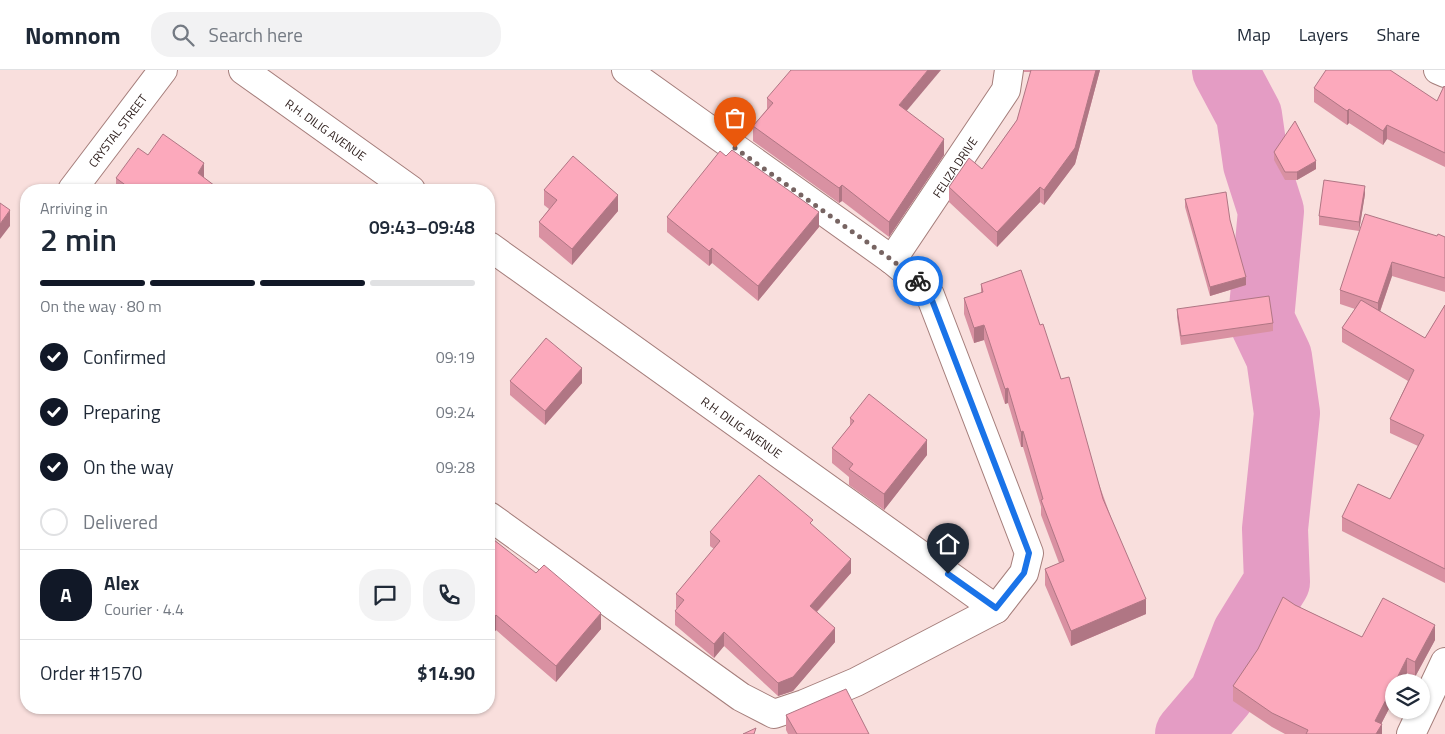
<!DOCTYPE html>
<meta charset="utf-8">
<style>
:root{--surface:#fff;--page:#f2f2f3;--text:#1f2937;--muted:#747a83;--line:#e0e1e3;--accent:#111827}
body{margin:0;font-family:"Titillium Web",sans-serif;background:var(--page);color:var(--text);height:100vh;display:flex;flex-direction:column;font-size:19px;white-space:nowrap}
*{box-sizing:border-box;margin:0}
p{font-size:16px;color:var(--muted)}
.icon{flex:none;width:28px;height:28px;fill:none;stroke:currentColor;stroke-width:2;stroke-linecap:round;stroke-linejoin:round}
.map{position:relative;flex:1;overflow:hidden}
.panel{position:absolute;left:20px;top:114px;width:475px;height:530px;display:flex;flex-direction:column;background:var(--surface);border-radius:20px;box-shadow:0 1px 4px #0004}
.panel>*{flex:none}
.controls{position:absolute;left:1385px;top:604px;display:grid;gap:10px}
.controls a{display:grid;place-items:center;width:45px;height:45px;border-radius:50%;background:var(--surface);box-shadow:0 1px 4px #0004;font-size:25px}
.pin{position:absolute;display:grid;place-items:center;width:42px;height:42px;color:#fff;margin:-51px -21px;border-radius:50% 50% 50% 0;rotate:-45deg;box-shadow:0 0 5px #0007}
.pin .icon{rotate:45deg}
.courier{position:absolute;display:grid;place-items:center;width:50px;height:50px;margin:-25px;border:4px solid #1a73e8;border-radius:50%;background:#fff;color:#222;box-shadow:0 1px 6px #0007}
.head em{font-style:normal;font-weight:600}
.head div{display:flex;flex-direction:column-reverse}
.head{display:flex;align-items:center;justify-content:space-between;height:85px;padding:0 20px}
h1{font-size:32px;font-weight:600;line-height:38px}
.bar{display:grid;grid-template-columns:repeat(4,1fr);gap:8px 5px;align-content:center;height:60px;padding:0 20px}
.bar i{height:6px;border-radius:4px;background:var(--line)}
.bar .selected{background:var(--accent)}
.bar p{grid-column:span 4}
.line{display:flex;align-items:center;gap:12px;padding:0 20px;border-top:1px solid var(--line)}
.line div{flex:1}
.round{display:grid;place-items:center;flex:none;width:52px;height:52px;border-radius:20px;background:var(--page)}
ol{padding:0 20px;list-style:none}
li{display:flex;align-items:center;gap:15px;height:55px}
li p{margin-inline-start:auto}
li .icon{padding:5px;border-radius:50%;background:var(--accent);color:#fff;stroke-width:4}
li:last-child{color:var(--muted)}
li i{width:28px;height:28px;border:2px solid var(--line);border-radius:50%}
header{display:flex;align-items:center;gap:30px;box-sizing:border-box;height:70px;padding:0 25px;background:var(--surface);border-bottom:1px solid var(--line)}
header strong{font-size:24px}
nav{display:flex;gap:28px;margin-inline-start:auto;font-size:18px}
.search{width:350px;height:45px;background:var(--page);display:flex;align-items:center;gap:12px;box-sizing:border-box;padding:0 18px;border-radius:20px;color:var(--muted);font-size:19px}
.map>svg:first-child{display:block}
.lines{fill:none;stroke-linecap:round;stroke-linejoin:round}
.river{stroke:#e49cc4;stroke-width:66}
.minor-casing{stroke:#a57e7b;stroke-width:30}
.minor{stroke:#fff;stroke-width:28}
.wall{fill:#d991a2}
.shaded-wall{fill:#b07684}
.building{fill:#fca9bc;stroke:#b07684}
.done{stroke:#776462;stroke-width:5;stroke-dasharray:0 9}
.route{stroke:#1a73e8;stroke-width:6}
.labels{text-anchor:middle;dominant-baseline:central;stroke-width:4.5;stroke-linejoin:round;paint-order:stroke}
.street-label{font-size:12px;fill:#312220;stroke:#f9dfdd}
</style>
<header>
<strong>Nomnom</strong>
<div class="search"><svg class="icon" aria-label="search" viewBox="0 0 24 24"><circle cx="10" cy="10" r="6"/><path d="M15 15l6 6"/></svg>Search here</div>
<nav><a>Map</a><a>Layers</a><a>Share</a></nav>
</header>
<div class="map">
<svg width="1445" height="664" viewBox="0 0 1445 664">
<rect width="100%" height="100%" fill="#f9dfdd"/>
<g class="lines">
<polyline class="river" points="1188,664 1222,624 1245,564 1277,512 1275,459 1287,343 1279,287 1261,249 1271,141 1256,94 1249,45 1225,0"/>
<g class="minor-casing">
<g id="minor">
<path id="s1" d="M243 0 411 120"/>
<polyline points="1438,0 1445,3"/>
<path id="s2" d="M72 120 163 0"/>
<path id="s3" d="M489 176 996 539"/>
<path id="s4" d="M892 190 1006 20 1009 0"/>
<polyline points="489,446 741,627 774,644 804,634 856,612 996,539 1024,503 1029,483 930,225 916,210 892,190 626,0"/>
<polyline points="1411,664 1445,592"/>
</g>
</g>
<use href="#minor" class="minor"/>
</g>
<g class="wall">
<polygon points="1024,0 1100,0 1075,94 1044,135 1040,132 997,177 949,132 949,117 982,99 1017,50 1031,2 1024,2"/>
<polygon points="1445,17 1445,97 1387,69 1383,75 1349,53 1347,55 1314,32 1314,18 1437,31"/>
<polygon points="767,28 907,41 944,85 889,167 842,131 839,133 753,71 753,56 767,39"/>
<polygon points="1274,82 1316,99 1297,110 1285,110 1274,90"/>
<polygon points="148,85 204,108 215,120 116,120 116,108"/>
<polygon points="544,120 618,141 572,195 539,167 539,152 549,139 544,135"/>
<polygon points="1365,124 1359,161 1319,155 1319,146"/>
<polygon points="1185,129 1230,150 1246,215 1210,226 1185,137"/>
<polygon points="667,147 819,157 758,231 712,193 709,196 667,162"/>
<polygon points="1437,166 1445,167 1445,222 1392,206 1380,242 1425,268 1445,235 1445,513 1342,461 1342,447 1390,429 1418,376 1390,363 1390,349 1408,311 1342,272 1342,258 1355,239 1340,234 1340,220"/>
<polygon points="981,214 1040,255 1061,309 1146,544 1071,576 1045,515 1045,499 1059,493 1041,445 1041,437 1023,377 1021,377 1008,333 1005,334 984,270 974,273 964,244 964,228 981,223"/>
<polygon points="1177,239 1273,253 1273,261 1181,275 1177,247"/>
<polygon points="510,311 582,313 545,355 510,325"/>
<polygon points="850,348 927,385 884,440 849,415 849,407 832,393 832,378 850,356"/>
<polygon points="813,456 851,503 817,542 835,572 793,621 778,626 724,576 714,588 675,555 675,541 677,539 676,538 676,524 714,479 710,476 710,462"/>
<polygon points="489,466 601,559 556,612 496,560 492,565 489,562"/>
<polygon points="1295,535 1362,567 1435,570 1415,607 1407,603 1394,612 1394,629 1381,654 1382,664 1285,664 1272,657 1233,631 1233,616 1258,579"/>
<polygon points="786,645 869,664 788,664 786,660"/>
</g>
<g class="shaded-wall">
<polygon points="928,0 941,0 899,50 899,35"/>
<polygon points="1096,0 1100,0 1075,94 1044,135 1044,120"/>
<polygon points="1349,39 1349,53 1347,55 1347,41"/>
<polygon points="1387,55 1387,69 1383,75 1383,61"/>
<polygon points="944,69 944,85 889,167 889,152"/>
<polygon points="1316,91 1316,99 1297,110 1297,102"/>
<polygon points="204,93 204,109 198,103"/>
<polygon points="842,115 842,131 839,133 839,118"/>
<polygon points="1365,116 1365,124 1359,161 1359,152"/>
<polygon points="1040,117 1040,132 997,177 997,162"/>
<polygon points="618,125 618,141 572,195 572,179"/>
<polygon points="10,140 10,156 0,169 0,154"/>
<polygon points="819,142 819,157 758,231 758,216"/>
<polygon points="712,178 712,193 709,196 709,181"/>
<polygon points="1392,192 1392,206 1378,247 1378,233"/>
<polygon points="1246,207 1246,215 1210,226 1210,217"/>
<polygon points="984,255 984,270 974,273 974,258"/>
<polygon points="582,298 582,313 545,355 545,341"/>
<polygon points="1008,318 1008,333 1005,334 1005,319"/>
<polygon points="1023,361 1023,377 1021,377 1021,362"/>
<polygon points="927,370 927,385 884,440 884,424"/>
<polygon points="851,489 851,503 810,549 810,536"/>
<polygon points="1146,529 1146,544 1071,576 1071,561"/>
<polygon points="601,543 601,559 556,612 556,596"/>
<polygon points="496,545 496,560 492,565 492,549"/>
<polygon points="1435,555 1435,570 1415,607 1415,592"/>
<polygon points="835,558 835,572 793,621 778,626 778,613"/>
<polygon points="724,562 724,576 714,588 714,574"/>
<polygon points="1407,588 1407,603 1402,612 1395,612"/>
<polygon points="1394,614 1394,629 1376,664 1375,651"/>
<polygon points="1382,654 1382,664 1376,664"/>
</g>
<g class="building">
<polygon points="791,0 928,0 899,35 944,69 889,152 842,115 839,118 753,56 773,33 767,28"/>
<polygon points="1031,0 1096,0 1075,78 1044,120 1040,117 997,162 949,117 969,88 982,99 1017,50"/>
<polygon points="1326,0 1390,0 1437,31 1444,16 1445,17 1445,83 1387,55 1383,61 1349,39 1347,41 1314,18"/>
<polygon points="1295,51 1316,91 1297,102 1285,102 1274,82"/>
<polygon points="163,64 204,93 198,103 215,116 212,120 132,120 116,108 138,78 148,85"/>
<polygon points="732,80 819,142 758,216 712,178 709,181 667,147 720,81 726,86"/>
<polygon points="573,86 618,125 572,179 539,152 557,130 544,120"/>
<polygon points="1324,110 1365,116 1359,152 1319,146"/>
<polygon points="1226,122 1230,150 1246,207 1210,217 1185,129"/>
<polygon points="0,133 10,140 0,154"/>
<polygon points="1365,144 1437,166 1438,164 1445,167 1445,208 1392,192 1378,233 1340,220"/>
<polygon points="1021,200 1040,255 1043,254 1061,309 1069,307 1103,429 1146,529 1071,561 1045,499 1064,491 1041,430 1043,429 1023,361 1021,362 1008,318 1005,319 984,255 974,258 964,228 983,222 981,214"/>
<polygon points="1269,226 1273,253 1181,266 1177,239"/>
<polygon points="1361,230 1425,268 1445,235 1445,499 1342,447 1358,414 1390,429 1424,365 1390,349 1414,300 1342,258"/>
<polygon points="546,268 582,298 545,341 510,311"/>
<polygon points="869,324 927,370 884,424 849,399 853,394 832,378 854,351 850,348"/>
<polygon points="759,405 813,450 810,453 851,489 810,536 835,558 793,607 778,613 724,562 714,574 675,541 684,530 676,524 720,471 710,462"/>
<polygon points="489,466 536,503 544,495 601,543 556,596 496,545 492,549 489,547"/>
<polygon points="1283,527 1295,535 1362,567 1383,528 1435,555 1415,592 1407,588 1395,612 1394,612 1394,614 1375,651 1382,654 1376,664 1306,664 1308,660 1272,643 1233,616 1258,579"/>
<polygon points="846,619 869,664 797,664 786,645"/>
<polygon points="756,658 754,664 743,664"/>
</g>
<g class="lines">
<polyline class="done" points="735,78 892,190 918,211"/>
<polyline class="route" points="918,211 930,225 1029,483 1024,503 996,538 948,504"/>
</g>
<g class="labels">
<g class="street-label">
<text stroke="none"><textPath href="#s2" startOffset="75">CRYSTAL STREET</textPath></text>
<text stroke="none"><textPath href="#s1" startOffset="102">R.H. DILIG AVENUE</textPath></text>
<text stroke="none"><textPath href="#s4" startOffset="112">FELIZA DRIVE</textPath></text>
<text stroke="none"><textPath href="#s3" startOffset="311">R.H. DILIG AVENUE</textPath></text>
</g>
</g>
</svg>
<div class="controls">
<a><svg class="icon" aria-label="layers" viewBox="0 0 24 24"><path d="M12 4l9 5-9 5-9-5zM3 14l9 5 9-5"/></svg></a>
</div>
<div class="pin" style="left:735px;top:78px;background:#ea580c"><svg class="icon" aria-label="bag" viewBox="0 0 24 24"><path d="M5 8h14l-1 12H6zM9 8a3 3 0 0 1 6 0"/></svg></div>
<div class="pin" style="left:948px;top:504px;background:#1f2937"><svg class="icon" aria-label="home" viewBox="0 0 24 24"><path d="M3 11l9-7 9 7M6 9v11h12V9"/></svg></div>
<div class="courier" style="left:918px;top:211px"><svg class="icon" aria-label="bike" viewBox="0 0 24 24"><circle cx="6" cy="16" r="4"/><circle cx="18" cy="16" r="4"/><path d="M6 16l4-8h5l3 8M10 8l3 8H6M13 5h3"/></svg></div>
<section class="panel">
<div class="head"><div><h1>2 min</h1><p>Arriving in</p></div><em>09:43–09:48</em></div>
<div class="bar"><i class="selected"></i><i class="selected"></i><i class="selected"></i><i></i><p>On the way · 80 m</p></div>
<ol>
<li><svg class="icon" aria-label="check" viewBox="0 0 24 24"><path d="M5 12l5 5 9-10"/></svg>Confirmed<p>09:19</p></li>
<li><svg class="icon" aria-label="check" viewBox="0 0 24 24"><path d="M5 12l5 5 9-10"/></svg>Preparing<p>09:24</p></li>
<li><svg class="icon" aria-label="check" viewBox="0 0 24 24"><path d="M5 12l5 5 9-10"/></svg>On the way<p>09:28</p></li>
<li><i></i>Delivered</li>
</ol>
<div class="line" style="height:90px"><b class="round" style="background:var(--accent);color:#fff">A</b><div><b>Alex</b><p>Courier · 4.4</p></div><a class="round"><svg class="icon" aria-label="chat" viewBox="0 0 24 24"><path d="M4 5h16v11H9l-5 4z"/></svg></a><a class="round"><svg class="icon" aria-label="phone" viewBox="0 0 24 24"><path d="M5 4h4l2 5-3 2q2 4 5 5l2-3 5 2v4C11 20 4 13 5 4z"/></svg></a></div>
<div class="line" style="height:65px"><div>Order #1570</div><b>$14.90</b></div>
</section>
</div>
